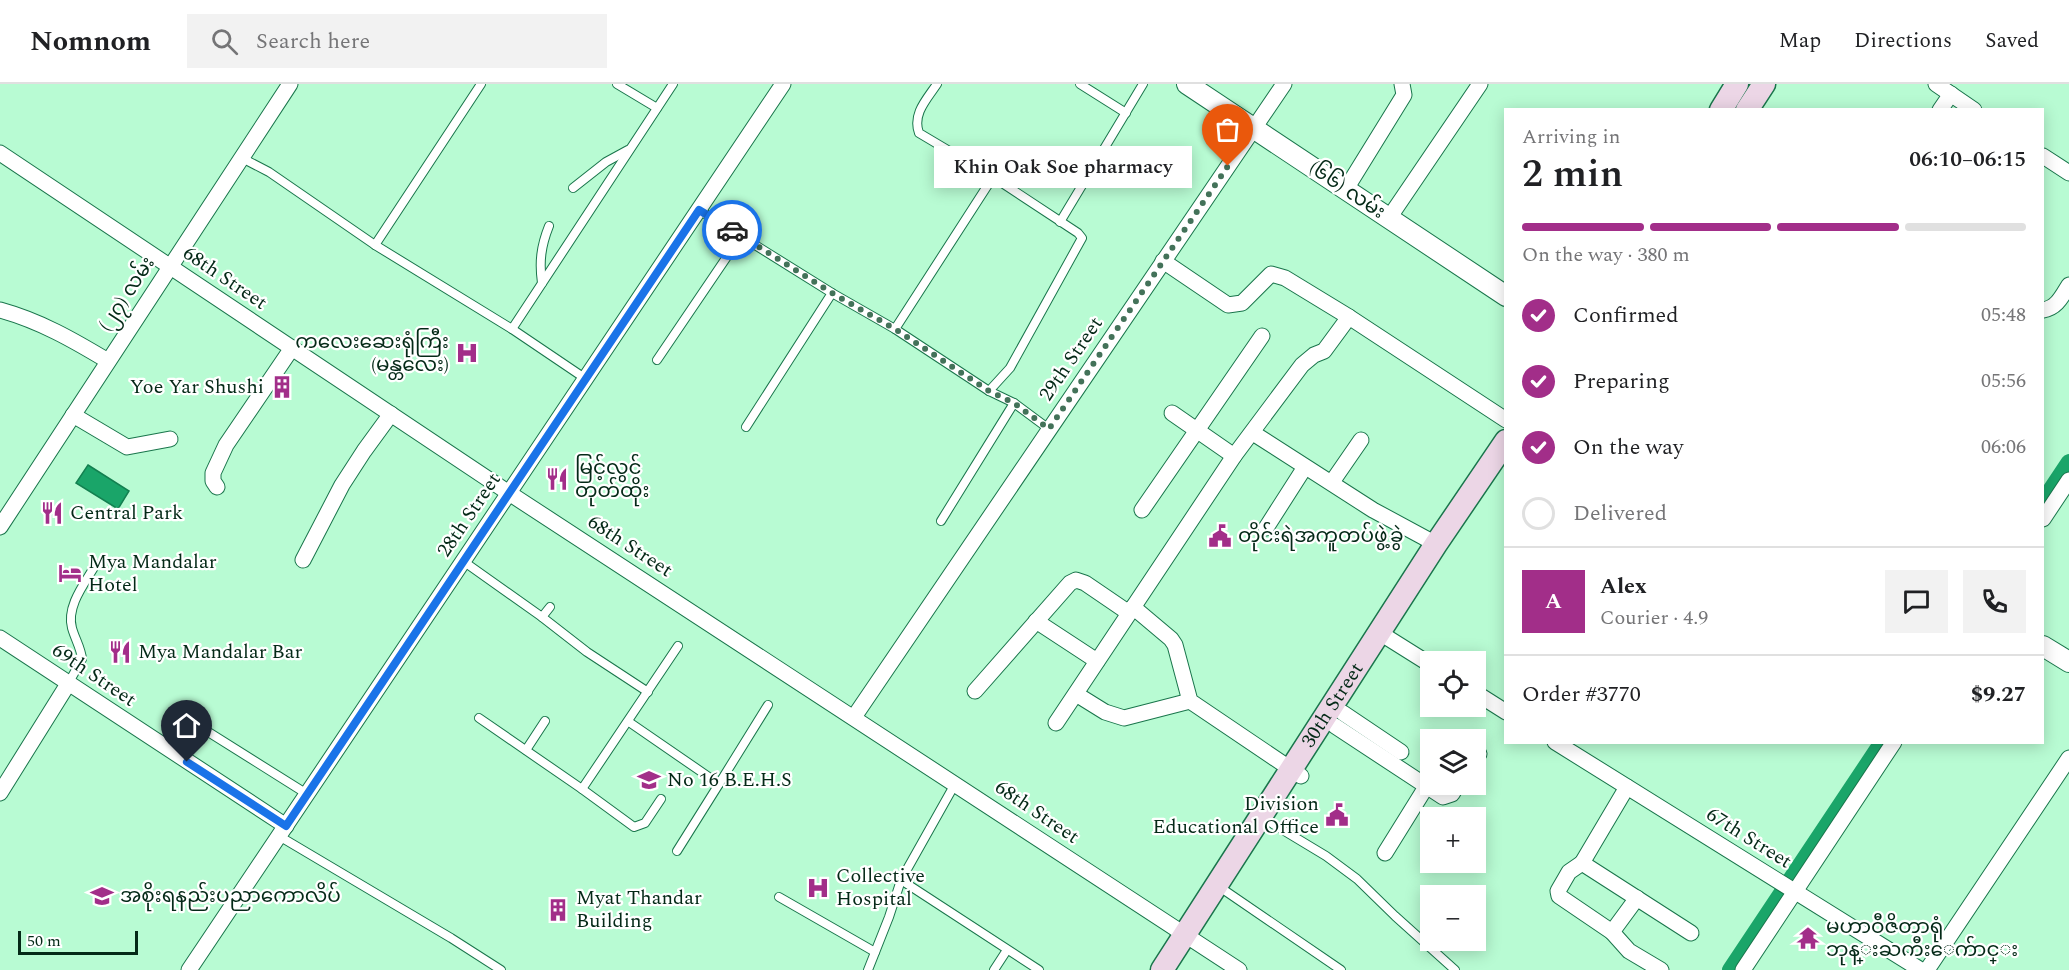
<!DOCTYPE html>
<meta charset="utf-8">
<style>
:root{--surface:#fff;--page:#f2f2f2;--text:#202124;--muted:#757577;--line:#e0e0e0;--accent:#a22e89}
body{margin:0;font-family:Spectral,"Noto Sans Myanmar",serif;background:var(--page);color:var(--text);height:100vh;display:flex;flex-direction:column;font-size:22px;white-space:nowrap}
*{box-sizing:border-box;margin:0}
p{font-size:20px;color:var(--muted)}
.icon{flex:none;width:33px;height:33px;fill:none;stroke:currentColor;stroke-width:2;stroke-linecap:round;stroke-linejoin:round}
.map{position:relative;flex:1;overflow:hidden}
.sheet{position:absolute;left:1504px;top:24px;width:540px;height:636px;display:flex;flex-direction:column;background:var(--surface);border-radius:0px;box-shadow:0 3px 15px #0003}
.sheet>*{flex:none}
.fabs{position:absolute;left:1420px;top:567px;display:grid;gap:12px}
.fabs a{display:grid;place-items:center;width:66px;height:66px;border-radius:0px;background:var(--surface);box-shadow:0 3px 15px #0003;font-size:30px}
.scale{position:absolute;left:18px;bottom:15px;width:120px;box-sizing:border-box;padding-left:6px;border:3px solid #042917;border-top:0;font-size:16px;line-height:21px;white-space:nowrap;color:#042917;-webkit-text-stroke:4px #fff;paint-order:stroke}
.pin{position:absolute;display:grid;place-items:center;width:51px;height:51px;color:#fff;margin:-62px -26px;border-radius:50% 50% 50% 0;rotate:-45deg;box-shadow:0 0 6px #0007}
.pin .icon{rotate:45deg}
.courier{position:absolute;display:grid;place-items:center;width:60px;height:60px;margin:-30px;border:4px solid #1a73e8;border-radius:50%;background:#fff;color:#222;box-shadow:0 2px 8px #0007}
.bubble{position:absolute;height:42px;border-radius:0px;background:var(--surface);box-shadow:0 3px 15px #0003;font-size:20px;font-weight:600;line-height:42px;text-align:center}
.headline em{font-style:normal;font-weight:600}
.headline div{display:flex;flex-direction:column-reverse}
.headline{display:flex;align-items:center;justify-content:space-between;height:102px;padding:0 18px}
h1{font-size:39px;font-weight:600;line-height:45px}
.bar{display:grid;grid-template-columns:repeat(4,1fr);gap:9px 6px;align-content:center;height:72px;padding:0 18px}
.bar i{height:8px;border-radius:4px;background:var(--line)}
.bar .current{background:var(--accent)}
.bar p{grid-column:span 4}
.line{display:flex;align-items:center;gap:15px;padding:0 18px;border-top:2px solid var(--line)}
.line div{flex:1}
.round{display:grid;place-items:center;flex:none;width:63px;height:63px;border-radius:0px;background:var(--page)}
ol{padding:0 18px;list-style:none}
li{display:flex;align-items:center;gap:18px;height:66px}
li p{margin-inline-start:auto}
li .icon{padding:6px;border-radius:50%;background:var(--accent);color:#fff;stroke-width:4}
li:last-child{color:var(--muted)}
li i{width:33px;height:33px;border:3px solid var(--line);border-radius:50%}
header{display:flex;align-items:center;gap:36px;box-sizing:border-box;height:84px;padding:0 30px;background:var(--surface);border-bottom:2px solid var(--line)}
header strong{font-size:28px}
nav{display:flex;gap:33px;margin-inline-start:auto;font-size:21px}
.search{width:420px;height:54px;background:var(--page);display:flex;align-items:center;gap:15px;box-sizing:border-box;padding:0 21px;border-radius:0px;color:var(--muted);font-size:22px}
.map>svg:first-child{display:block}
.water{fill:#1aa569;stroke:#138050;stroke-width:1.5}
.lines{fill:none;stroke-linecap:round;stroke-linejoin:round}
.canal{stroke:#1aa569;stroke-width:16}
.service-casing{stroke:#19754b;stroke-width:10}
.minor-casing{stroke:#19754b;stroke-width:17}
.tertiary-casing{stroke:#19754b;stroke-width:22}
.secondary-casing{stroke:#19754b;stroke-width:25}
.service{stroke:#fff;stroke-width:8}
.minor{stroke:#fff;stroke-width:15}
.tertiary{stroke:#fff;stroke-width:20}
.secondary{stroke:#ecd6e6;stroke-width:22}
.done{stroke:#437259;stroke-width:6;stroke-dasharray:0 10.8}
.route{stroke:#1a73e8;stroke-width:8}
.labels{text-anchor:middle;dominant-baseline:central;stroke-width:4.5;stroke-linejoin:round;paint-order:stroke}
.street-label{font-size:20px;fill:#042917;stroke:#fff}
.poi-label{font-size:20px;fill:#042917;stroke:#fff;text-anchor:start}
</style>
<header>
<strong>Nomnom</strong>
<div class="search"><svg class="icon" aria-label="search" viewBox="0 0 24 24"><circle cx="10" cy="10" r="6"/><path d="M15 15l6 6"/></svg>Search here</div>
<nav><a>Map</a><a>Directions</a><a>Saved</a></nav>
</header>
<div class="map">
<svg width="2069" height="886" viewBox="0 0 2069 886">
<rect width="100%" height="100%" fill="#b8fbd3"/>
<polygon class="water" points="88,381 129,407 118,425 76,399"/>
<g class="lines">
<g class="canal">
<polyline points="2043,417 2069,378"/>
<polyline points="1730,886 1882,658"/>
</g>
<g class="service-casing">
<g id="service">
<polyline points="617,0 657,24"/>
<path d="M937 0C927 15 912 30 919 49L993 93 1078 149 1082 154 1010 284 989 307"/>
<polyline points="1080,0 1126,29"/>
<polyline points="242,74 269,88 375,161 512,245 586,295"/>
<polyline points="573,104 606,78 628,66"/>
<polyline points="699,126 832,209 895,245 989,307 1014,319 1049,345"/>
<polyline points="1060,138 1143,0"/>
<polyline points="375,161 481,0"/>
<path d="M542 199C539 178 541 162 549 142"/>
<polyline points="512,245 673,0"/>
<polyline points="895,245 993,93"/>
<polyline points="657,276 741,152"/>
<polyline points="746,343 832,209"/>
<polyline points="941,437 1014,319"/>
<polyline points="463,477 542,533 550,523"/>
<polyline points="542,533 587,568 648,608"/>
<path d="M68 600 82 575C81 564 75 555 72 544 66 522 85 499 96 480"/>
<polyline points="479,634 582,705 678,562"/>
<polyline points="629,638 719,700 677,767"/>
<polyline points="194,639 307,710"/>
<polyline points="526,666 545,637"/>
<polyline points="719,700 768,621"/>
<polyline points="582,705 634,743 645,739 661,715"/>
<polyline points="1263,734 1326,772 1357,795 1395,832 1455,886"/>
<polyline points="279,752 451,854 501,886"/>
<polyline points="901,796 1039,886"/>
<polyline points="1224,806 1341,886"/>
<polyline points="779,813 875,868"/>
<polyline points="868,886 889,833 901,796 955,700"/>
<polyline points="994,886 1007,866"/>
</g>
</g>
<g class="minor-casing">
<g id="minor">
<polyline points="1936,0 1974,26"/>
<polyline points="1940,26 1951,10"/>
<polyline points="0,69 509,409 1239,886"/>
<polyline points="2043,72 2069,89"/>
<polyline points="1346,105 1404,11 1402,0"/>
<polyline points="1389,134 1480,0"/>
<polyline points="1163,177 1228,221 1242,219 1271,190 1285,194 1349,233 1506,336"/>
<path d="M0 226C40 237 73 256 108 277"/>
<path d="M2043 226C2057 224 2062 212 2069 201"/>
<polyline points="1172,329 1234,372"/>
<polyline points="73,331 127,363 170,355"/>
<polyline points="1253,349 1373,426 1436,460"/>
<polyline points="1332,398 1361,356"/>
<polyline points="217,403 213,397 213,389 226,361 292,264"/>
<polyline points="1142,426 1262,252"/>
<polyline points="2043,435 2069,396"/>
<polyline points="0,443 290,0"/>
<polyline points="1266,444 1305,383"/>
<polyline points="303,476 342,401 364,367 391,330"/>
<polyline points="1133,523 1171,555 1175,561 1190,617 1301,692"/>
<polyline points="1036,537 1097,577"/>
<polyline points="1380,549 1431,581"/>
<polyline points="0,554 286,742"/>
<polyline points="975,607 1070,499 1076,496 1085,499 1129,529"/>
<polyline points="1476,609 1506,628"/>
<polyline points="1076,610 1105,628 1124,634 1190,617"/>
<polyline points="1343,629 1401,668"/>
<polyline points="854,633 1284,0"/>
<polyline points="1056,639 1234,372 1302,281 1314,271 1324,267 1349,233"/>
<polyline points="1335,642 1443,713 1452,710 1458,700"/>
<polyline points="1555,658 1921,886"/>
<polyline points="1476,674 1479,670"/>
<polyline points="1627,703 1582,779 1691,849"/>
<polyline points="0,709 68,600"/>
<polyline points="1385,769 1426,703"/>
<polyline points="1582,779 1569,788 1558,807 1559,812 1612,848 1637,814"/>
<polyline points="1612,848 1629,867 1661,886"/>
<polyline points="189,886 783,0"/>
<polyline points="1743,886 1894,658"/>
<polyline points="1927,886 2069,674"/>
</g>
</g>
<g class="tertiary-casing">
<g id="tertiary">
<polyline points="1187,0 1506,212"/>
<polyline points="2043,562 2069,578"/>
</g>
</g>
<g class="secondary-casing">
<g id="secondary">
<polyline points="1721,26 1737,0"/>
<polyline points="1747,26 1764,0"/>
<path id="s1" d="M1162 886 1436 460 1506 357"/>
</g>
</g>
<use href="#service" class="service"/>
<use href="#minor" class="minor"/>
<use href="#tertiary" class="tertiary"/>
<use href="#secondary" class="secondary"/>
</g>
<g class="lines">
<polyline class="done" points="732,146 832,209 895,245 989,307 1014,319 1049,345 1228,82"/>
<polyline class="route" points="187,678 286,742 699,126 732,146"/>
</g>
<defs>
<g id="hospital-bare" transform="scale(1.8)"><path d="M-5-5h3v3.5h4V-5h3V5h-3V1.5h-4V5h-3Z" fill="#a22e89" stroke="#fff" stroke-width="2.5" paint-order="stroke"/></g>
<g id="building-bare" transform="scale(1.8)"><path d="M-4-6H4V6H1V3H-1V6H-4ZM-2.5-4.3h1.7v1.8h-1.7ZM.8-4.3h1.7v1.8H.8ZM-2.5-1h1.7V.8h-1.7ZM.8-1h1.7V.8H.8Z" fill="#a22e89" stroke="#fff" stroke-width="2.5" paint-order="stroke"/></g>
<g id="restaurant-bare" transform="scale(1.8)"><path d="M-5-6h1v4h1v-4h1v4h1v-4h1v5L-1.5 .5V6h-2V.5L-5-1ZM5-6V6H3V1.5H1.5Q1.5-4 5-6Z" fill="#a22e89" stroke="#fff" stroke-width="2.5" paint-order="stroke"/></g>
<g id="civic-bare" transform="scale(1.8)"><path d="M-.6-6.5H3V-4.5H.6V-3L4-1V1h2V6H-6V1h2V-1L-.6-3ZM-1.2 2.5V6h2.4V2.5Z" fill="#a22e89" stroke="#fff" stroke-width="2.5" paint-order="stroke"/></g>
<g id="hotel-bare" transform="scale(1.8)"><path d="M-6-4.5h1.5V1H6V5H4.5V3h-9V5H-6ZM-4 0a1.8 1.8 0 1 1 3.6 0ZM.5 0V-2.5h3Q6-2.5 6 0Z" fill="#a22e89" stroke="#fff" stroke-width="2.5" paint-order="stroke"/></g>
<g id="school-bare" transform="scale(1.8)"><path d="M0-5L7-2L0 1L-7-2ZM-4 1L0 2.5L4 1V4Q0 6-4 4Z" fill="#a22e89" stroke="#fff" stroke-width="2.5" paint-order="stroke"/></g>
<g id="university-bare" transform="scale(1.8)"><path d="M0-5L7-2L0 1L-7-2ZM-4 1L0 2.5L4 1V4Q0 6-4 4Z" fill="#a22e89" stroke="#fff" stroke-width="2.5" paint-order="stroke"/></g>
<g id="temple-bare" transform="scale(1.8)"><path d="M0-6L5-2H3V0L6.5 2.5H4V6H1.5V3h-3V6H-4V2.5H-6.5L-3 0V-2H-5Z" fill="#a22e89" stroke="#fff" stroke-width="2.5" paint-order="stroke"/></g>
</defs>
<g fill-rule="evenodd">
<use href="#hospital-bare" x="467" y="269"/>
<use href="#building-bare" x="282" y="303"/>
<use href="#restaurant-bare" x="557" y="395"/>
<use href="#restaurant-bare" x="52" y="429"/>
<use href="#civic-bare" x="1220" y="452"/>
<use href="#hotel-bare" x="70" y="489"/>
<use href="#restaurant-bare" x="120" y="568"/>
<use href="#school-bare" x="649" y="696"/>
<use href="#civic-bare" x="1337" y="731"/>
<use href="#hospital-bare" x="818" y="804"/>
<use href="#university-bare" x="102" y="812"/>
<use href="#building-bare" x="558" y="826"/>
<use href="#temple-bare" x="1808" y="854"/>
</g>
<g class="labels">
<g class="street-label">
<text transform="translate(1347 106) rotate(34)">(၆၆) လမ်း</text>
<text transform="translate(225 194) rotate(34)">68th Street</text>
<text transform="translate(127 210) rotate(-57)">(၂၇) လမ်း</text>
<text transform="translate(1071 275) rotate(-56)">29th Street</text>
<text transform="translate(469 431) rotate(-56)">28th Street</text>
<text transform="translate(630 462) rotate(33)">68th Street</text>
<text transform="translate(94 591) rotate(34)">69th Street</text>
<text stroke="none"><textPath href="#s1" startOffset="315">30th Street</textPath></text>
<text transform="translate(1037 728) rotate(34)">68th Street</text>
<text transform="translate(1749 754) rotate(32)">67th Street</text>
</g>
<g class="poi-label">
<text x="449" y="258" text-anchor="end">ကလေးဆေးရုံကြီး<tspan x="449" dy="23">(မန္တလေး)</tspan></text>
<text x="264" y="303" text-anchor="end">Yoe Yar Shushi</text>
<text x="575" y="384">မြင့်လွင်<tspan x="575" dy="23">တုတ်ထိုး</tspan></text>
<text x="70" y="429">Central Park</text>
<text x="1238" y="452">တိုင်းရဲအကူတပ်ဖွဲ့ခွဲ</text>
<text x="88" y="478">Mya Mandalar<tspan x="88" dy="23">Hotel</tspan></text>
<text x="138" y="568">Mya Mandalar Bar</text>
<text x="667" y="696">No 16 B.E.H.S</text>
<text x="1319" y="720" text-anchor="end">Division<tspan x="1319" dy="23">Educational Office</tspan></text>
<text x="836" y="792">Collective<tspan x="836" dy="23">Hospital</tspan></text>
<text x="120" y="812">အစိုးရနည်းပညာကောလိပ်</text>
<text x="576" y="814">Myat Thandar<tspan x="576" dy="23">Building</tspan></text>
<text x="1826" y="843">မဟာဝီဇိတာရုံ<tspan x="1826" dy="23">ဘုန္းႀကီးေက်ာင္း</tspan></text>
</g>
</g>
</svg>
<div class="fabs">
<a><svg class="icon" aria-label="locate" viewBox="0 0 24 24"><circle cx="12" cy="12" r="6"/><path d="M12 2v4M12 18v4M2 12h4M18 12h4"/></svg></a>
<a><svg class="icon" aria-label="layers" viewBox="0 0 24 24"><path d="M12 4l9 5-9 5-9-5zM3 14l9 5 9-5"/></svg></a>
<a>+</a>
<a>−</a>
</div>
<div class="scale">50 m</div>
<div class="pin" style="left:1228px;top:82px;background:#ea580c"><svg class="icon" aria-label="bag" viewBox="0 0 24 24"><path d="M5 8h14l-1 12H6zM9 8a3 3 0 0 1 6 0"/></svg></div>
<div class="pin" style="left:187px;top:678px;background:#1f2937"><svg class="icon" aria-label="home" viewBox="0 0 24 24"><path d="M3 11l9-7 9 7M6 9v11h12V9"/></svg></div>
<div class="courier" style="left:732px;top:146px"><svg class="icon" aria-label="car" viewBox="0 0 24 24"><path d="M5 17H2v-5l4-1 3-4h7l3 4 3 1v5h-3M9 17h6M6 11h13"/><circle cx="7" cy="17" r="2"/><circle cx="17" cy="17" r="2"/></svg></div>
<div class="bubble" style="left:934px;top:62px;width:258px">Khin Oak Soe pharmacy</div>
<section class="sheet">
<div class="headline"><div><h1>2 min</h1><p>Arriving in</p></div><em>06:10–06:15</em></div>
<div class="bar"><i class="current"></i><i class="current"></i><i class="current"></i><i></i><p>On the way · 380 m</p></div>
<ol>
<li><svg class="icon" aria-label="check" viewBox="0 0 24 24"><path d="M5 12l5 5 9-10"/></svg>Confirmed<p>05:48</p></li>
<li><svg class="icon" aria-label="check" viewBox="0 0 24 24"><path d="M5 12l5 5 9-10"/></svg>Preparing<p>05:56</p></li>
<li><svg class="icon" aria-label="check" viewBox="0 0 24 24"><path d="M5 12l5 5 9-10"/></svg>On the way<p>06:06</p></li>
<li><i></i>Delivered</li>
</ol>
<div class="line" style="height:108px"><b class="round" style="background:var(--accent);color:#fff">A</b><div><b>Alex</b><p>Courier · 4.9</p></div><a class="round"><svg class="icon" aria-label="chat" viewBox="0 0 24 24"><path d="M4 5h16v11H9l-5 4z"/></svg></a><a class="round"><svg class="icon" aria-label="phone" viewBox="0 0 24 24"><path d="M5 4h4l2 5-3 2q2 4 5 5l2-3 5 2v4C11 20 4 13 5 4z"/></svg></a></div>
<div class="line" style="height:78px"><div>Order #3770</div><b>$9.27</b></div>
</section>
</div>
